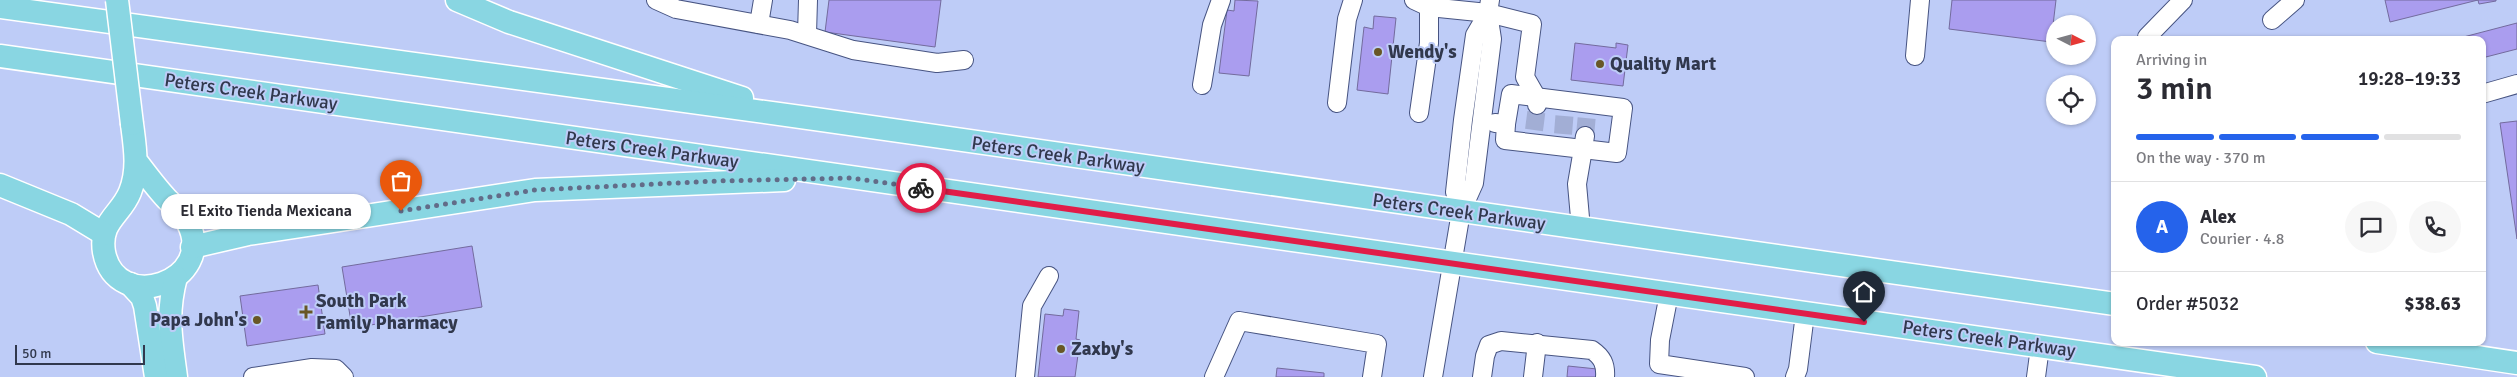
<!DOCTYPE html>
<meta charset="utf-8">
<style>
:root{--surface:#fff;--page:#f7f7f7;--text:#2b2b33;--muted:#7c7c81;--line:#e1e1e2;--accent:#2563eb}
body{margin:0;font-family:Signika,sans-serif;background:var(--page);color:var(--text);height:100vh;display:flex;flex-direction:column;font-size:19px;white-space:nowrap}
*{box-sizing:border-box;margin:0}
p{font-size:16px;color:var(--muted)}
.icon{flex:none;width:28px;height:28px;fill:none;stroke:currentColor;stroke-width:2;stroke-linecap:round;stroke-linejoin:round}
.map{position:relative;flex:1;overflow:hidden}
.details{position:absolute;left:2111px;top:36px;width:375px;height:310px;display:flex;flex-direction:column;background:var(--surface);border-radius:10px;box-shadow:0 1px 4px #0004}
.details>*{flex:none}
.needle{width:32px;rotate:96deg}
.buttons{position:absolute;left:2046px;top:15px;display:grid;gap:10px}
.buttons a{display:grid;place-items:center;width:50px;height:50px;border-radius:50%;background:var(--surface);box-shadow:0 1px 4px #0004;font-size:25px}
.scale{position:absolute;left:15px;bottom:12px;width:130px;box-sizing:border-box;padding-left:5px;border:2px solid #31384d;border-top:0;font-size:14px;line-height:18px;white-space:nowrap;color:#31384d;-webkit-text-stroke:4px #beccf7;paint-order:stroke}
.pin{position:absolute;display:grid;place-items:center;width:42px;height:42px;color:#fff;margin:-51px -21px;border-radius:50% 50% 50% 0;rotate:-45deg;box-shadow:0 0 5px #0007}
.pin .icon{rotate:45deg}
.courier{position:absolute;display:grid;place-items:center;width:50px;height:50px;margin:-25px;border:4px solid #e11d48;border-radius:50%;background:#fff;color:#222;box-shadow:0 1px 6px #0007}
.bubble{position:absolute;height:35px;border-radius:18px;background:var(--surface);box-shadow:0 1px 4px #0004;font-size:16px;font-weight:600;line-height:35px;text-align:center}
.headline em{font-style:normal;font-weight:600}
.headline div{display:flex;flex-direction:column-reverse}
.headline{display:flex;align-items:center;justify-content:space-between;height:85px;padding:0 25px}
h1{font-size:32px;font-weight:600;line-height:38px}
.bar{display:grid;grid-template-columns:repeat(4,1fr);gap:8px 5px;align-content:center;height:60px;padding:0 25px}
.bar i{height:6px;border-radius:4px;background:var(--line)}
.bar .active{background:var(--accent)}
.bar p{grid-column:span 4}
.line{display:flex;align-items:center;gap:12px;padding:0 25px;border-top:1px solid var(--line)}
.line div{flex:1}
.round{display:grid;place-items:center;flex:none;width:52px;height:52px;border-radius:26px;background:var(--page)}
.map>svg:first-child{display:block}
.building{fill:#aa9def;stroke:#736b9d}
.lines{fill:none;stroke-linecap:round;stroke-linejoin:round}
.minor-tunnel{stroke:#a2aed5;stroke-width:18;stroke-dasharray:18 9;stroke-linecap:butt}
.minor-casing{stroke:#475482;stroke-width:20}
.major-casing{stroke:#fff;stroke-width:25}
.minor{stroke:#fff;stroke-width:18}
.major{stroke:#89d6e2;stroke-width:22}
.major-bridge-casing{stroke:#fff;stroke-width:25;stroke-linecap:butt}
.major-bridge{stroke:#89d6e2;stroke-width:22}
.done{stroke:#626c88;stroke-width:5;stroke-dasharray:0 9}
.route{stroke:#e11d48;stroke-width:6}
.poi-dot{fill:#685725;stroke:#beccf7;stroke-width:2}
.labels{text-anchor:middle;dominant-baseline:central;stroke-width:4;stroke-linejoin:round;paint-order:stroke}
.poi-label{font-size:19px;font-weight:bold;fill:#31384d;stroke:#beccf7;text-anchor:start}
.street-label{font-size:19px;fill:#31384d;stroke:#beccf7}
</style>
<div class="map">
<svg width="2517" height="377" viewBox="0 0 2517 377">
<rect width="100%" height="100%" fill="#beccf7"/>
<g class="building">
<polygon points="829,0 941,0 935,47 825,32"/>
<polygon points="1235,0 1258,1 1249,76 1219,73 1227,10 1234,11"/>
<polygon points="1952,0 2056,0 2051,42 1949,29"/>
<polygon points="2385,0 2496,0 2496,1 2479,4 2478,0 2390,22"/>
<polygon points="1374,16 1396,18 1388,94 1357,90 1364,27 1373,29"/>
<polygon points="2517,23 2517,49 2482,58 2482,40 2452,40"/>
<polygon points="1575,43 1616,48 1616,43 1628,45 1623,86 1571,80"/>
<polygon points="2517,121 2517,239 2500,123"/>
<polygon points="472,246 482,307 352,328 342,267"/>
<polygon points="318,285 325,334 247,346 240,296"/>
<polygon points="1064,309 1079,311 1076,339 1080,340 1075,377 1038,377 1045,314 1063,316"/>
<polygon points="1568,366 1597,369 1596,377 1567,377"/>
<polygon points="1277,368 1324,373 1324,377 1276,377"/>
</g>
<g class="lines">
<g class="minor-tunnel">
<polyline points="1534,130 1537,107"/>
<polyline points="1563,134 1565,109"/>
<polyline points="1585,136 1587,114"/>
</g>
<g class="minor-casing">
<g id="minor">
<polyline points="656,0 676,9 790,30 853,50 937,63 964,60"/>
<polyline points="1414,0 1429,7 1429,43 1419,113"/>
<polyline points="1429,7 1488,13 1532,24 1525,77 1537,98 1537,105"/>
<polyline points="2272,20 2295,0"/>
<polyline points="759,24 763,0"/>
<polyline points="807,34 808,0"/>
<polyline points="2147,37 2183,0"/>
<polyline points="1915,56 1920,0"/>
<polyline points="1202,85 1212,25 1221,0"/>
<polyline points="2482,94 2517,84"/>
<polyline points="1337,103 1347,19 1353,0"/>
<polyline points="1495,123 1506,124 1505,140 1583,149 1577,184 1581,229"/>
<polyline points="1506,124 1511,94 1623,108 1617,153 1583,149 1585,136"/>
<polyline points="1461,212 1455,192 1463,120 1475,35 1488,13"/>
<polyline points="1669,294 1660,340 1659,364 1745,377"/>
<polyline points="253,377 312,368 336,369 344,377"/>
<polyline points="1025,377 1032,306 1049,276"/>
<polyline points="1214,377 1239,321 1377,344 1372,377"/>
<polyline points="1433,377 1461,212 1474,183 1492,39 1488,13 1490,0"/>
<path d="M1482 377 1485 356 1489 345 1501 341 1592 350C1602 357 1606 364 1605 377"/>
<polyline points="1533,377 1537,343"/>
<polyline points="1795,377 1798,369 1805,314"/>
<polyline points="2036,377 2040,347"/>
</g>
</g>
<g class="major-casing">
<g id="major">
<polyline points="457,0 509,22 742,98"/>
<polyline points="0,7 815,119 2115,304"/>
<polyline points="0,56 2255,377"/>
<path d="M132 124C135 147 139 170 130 192 121 215 99 221 104 252 116 316 218 282 188 223 183 212 173 206 165 197 155 186 146 174 137 162"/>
<polyline points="0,185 71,214 104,234"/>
<polyline points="192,247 248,234 535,190 784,180"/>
<path d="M176 277C166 315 171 339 176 377"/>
<polyline points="130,284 142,297 145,306 156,377"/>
<polyline points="2377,342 2517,363"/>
</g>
</g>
<use href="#minor" class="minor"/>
<use href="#major" class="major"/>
<g class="major-bridge-casing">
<polyline id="major-bridge" points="117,0 132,124"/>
</g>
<use href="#major-bridge" class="major-bridge"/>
</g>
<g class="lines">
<polyline class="done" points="401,211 535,190 717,181 852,178 921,188"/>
<polyline class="route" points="921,188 1864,322"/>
</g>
<g class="poi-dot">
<circle cx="1378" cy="52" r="5"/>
<circle cx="1600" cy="64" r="5"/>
<path d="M303.5 304.5h5v5h5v5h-5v5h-5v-5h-5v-5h5z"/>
<circle cx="257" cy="320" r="5"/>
<circle cx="1061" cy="349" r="5"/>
</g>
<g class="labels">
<g class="poi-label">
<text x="1388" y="52">Wendy's</text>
<text x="1610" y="64">Quality Mart</text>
<text x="316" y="301">South Park<tspan x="316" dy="22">Family Pharmacy</tspan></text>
<text x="247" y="320" text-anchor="end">Papa John's</text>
<text x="1071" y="349">Zaxby's</text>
</g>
<g class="street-label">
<text transform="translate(251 92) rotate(8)">Peters Creek Parkway</text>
<text transform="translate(652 150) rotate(8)">Peters Creek Parkway</text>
<text transform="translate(1058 155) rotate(8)">Peters Creek Parkway</text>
<text transform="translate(1459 212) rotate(8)">Peters Creek Parkway</text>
<text transform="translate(1989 339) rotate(8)">Peters Creek Parkway</text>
</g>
</g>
</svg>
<div class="buttons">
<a><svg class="needle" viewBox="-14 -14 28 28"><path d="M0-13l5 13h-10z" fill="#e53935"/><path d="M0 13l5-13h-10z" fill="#7c7c81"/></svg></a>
<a><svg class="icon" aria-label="locate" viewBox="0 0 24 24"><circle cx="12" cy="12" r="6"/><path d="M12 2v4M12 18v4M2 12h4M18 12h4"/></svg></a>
</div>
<div class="scale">50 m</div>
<div class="pin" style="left:401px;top:211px;background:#ea580c"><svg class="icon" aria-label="bag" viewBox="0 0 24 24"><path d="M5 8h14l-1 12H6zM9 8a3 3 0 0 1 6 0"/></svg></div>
<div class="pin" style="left:1864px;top:322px;background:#1f2937"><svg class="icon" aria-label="home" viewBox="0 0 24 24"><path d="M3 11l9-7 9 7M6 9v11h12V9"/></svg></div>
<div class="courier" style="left:921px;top:188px"><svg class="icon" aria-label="bike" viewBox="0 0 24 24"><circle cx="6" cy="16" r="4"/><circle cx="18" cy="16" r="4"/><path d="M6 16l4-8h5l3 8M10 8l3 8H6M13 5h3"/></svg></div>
<div class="bubble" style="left:161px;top:194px;width:210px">El Exito Tienda Mexicana</div>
<section class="details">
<div class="headline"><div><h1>3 min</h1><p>Arriving in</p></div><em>19:28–19:33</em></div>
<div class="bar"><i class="active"></i><i class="active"></i><i class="active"></i><i></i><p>On the way · 370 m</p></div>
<div class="line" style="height:90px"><b class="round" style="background:var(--accent);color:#fff">A</b><div><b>Alex</b><p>Courier · 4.8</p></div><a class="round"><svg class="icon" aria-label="chat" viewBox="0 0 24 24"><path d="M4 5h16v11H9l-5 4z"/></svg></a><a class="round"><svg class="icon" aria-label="phone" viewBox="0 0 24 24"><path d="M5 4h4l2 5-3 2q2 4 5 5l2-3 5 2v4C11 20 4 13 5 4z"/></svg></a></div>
<div class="line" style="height:65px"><div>Order #5032</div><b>$38.63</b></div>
</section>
</div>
